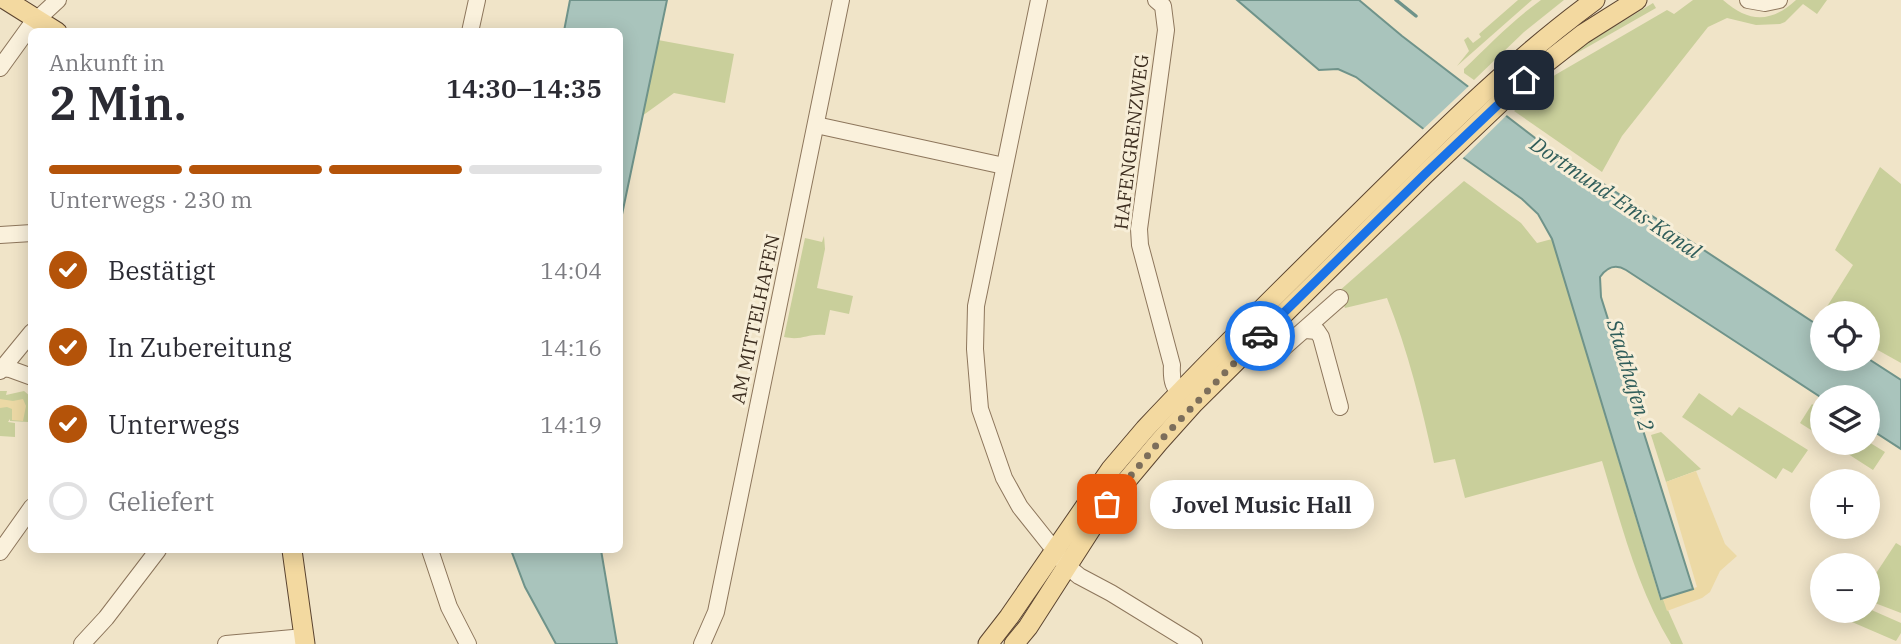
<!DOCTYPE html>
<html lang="de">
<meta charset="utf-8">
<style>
:root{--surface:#fff;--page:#f2f2f3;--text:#2b2b33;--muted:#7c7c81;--line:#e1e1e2;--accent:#b45309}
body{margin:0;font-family:"IBM Plex Serif",serif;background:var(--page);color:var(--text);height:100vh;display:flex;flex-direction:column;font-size:26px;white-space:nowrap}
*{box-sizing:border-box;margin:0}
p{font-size:23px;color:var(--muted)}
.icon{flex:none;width:38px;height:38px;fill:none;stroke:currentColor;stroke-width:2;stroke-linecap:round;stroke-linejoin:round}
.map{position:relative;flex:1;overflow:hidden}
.details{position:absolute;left:28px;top:28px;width:595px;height:525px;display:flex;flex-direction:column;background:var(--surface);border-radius:10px;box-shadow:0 4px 18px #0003}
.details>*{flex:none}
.buttons{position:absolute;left:1810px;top:301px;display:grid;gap:14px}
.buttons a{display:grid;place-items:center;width:70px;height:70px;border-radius:50%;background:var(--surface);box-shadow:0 4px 18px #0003;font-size:35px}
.pin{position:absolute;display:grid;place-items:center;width:60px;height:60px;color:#fff;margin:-30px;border-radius:14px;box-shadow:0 4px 10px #0006}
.courier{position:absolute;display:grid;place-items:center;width:70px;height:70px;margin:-35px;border:5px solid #1a73e8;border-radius:50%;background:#fff;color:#222;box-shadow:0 2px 9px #0007}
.bubble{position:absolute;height:49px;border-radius:24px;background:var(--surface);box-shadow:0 4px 18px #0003;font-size:23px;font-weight:600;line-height:49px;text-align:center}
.overview em{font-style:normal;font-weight:600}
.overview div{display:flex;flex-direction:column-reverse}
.overview{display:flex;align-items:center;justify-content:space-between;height:119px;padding:0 21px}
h1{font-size:46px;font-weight:600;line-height:52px}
.bar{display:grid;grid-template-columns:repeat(4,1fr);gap:10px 7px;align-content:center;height:84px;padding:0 21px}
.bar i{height:9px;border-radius:5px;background:var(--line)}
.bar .selected{background:var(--accent)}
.bar p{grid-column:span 4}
ol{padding:0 21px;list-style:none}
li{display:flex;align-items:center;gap:21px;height:77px}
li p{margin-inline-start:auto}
li .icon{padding:7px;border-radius:50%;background:var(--accent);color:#fff;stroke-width:4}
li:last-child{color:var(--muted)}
li i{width:38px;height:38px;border:4px solid var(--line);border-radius:50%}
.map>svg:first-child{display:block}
.green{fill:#c9cf9b}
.sand{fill:#ecd9a5}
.water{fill:#a9c4bc;stroke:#6f938a;stroke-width:2}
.pier{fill:#f0e4c8}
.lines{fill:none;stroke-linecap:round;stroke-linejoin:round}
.stream{stroke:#6f938a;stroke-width:3.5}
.minor-casing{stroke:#8d765c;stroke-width:18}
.major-casing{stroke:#5b4430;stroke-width:21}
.minor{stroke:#faf1dc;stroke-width:16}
.major{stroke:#f3d9a0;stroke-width:19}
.done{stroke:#7c6e5b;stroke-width:7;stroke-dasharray:0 12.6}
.route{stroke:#1a73e8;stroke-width:9}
.labels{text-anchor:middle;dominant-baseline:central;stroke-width:6;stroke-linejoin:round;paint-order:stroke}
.street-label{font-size:19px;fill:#3d2e20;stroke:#f7eed8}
.water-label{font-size:21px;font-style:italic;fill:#2f5d5a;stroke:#f7eed8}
</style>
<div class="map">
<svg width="1901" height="644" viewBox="0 0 1901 644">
<rect width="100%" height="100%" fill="#f0e4c8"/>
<g class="green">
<polygon points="1518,0 1532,0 1457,66 1469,51 1464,40 1468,37 1473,43 1481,37 1479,34"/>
<path d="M1541 0H1564L1524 32 1474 80 1464 73V69C1489 45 1513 20 1541 0Z"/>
<path d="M1693 0H1723C1749 23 1771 23 1796 0H1827L1817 14 1803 4 1785 22 1780 24 1756 25 1727 18 1708 27 1622 136 1602 172 1514 111 1555 75 1667 10 1674 14Z"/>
<polygon points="1653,3 1656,8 1563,61 1563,55 1591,41"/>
<polygon points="658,40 734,54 725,103 674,93 642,116"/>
<polygon points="1880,167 1901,184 1901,363 1867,344 1867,313 1823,313 1853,265 1835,250"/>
<path d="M1464 181 1521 223 1537 243 1552 239 1660 599H1663L1683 644H1671C1637 588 1621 523 1602 461L1465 498 1455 459 1434 463C1422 407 1408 351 1387 298L1345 308 1338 292Z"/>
<path d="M824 236 825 249 817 288 853 296 849 314 830 310 825 335C807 333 803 341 784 337L805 238 822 242Z"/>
<polygon points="0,391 7,391 6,395 24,391 30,396 28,422 10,421 10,419 8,422 15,423 15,437 0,436"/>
<polygon points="1699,393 1732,416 1739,407 1808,450 1792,473 1783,468 1776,479 1682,417"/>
<polygon points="1812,404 1822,411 1822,437 1800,423"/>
<polygon points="1661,432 1701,469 1666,482 1651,435"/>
<polygon points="1867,441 1885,452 1873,470 1831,443 1867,443"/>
<polygon points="1896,543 1901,546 1901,613 1867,600 1867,587"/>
<polygon points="1867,608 1901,623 1901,633 1896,641 1845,619 1851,611 1867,611"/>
</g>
<g class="sand">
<polygon points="0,399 13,401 23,399 26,406 23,421 12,420 12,409 7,407 0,408"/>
<polygon points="1696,471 1725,544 1737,556 1720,571 1710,592 1702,598 1667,611 1663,599 1697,587 1666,482"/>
</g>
<g class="water">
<polygon points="570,0 667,0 620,224 620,32 564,31"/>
<path d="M1237 0H1359L1402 36 1543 144 1822 328V359L1867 358 1901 380V449L1867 427V397L1822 398 1626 270C1616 264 1607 267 1600 277L1601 297 1693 589 1661 599 1552 239 1538 214 1522 199 1434 137 1356 77 1338 69 1319 70Z"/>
<polygon points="511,550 601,550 617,644 556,644 525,587"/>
</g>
<polygon class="pier" points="1471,84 1509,113 1461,160 1420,132"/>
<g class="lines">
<polyline class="stream" points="1396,0 1416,16"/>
<g class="minor-casing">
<g id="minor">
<polyline points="1039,0 976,306 975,349 980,409 1004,478 1020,507 1067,566 1079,576 1111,593 1194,644"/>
<path d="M1156 0 1163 6 1166 30 1139 229 1140 245 1172 365C1171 380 1173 390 1186 399"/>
<polyline points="1748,0 1765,3 1779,0"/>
<polyline points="470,32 477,0"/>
<polyline points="0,68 31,25 58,0"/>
<polyline points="816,125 1004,166"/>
<polyline points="0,235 32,233"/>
<polyline points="1305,330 1317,331 1321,337 1340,407"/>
<polyline points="1250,346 1266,358 1273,357 1340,298"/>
<polyline points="2,368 10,369 32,377"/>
<polyline points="0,371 32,332"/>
<polyline points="430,550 449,607 468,644"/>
<polyline points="0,552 32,507"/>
<polyline points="82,644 106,618 158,550"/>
<polyline points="226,644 304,637"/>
<polyline points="702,644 716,612 841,0"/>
</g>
</g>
<g class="major-casing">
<g id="major">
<polyline points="6,0 57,32"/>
<polyline points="292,550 305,644"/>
<path d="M988 644 1009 617 1111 469 1145 429C1214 355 1286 285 1358 214 1434 139 1509 63 1595 0"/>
<polyline points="1014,644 1028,627 1107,504 1159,442 1194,403 1424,175 1524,80 1583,34 1637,0"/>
</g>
</g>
<use href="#minor" class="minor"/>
<use href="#major" class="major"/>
</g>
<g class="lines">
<polyline class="done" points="1107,504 1159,442 1260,336"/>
<polyline class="route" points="1260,336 1424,175 1524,80"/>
</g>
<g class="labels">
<g class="street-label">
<text transform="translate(1131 142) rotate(-83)">HAFENGRENZWEG</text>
<text transform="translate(755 319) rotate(-78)">AM MITTELHAFEN</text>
</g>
<g class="water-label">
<text transform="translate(1616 197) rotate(34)">Dortmund-Ems-Kanal</text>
<text transform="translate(1631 375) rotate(73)">Stadthafen 2</text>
</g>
</g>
</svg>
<div class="buttons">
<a><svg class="icon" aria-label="locate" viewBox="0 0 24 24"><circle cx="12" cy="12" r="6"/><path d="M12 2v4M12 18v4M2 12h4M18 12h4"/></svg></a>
<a><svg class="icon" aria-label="layers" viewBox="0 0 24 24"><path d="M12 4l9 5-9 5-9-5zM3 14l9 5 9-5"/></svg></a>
<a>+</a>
<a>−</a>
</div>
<div class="pin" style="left:1107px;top:504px;background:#ea580c"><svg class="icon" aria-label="bag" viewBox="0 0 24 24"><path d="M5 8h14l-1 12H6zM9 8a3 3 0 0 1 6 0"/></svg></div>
<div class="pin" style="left:1524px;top:80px;background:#1f2937"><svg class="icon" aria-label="home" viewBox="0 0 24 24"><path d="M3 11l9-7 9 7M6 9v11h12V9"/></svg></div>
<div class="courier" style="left:1260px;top:336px"><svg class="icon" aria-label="car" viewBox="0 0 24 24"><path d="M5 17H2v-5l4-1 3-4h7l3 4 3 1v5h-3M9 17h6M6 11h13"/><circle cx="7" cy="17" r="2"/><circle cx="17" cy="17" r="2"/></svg></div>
<div class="bubble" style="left:1150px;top:480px;width:224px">Jovel Music Hall</div>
<section class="details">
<div class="overview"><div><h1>2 Min.</h1><p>Ankunft in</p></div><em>14:30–14:35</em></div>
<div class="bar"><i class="selected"></i><i class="selected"></i><i class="selected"></i><i></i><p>Unterwegs · 230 m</p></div>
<ol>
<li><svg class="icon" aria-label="check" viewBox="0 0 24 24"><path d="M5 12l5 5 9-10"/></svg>Bestätigt<p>14:04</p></li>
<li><svg class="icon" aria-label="check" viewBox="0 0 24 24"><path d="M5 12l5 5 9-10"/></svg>In Zubereitung<p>14:16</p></li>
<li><svg class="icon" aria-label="check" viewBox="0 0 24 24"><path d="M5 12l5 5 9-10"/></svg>Unterwegs<p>14:19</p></li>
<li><i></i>Geliefert</li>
</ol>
</section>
</div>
